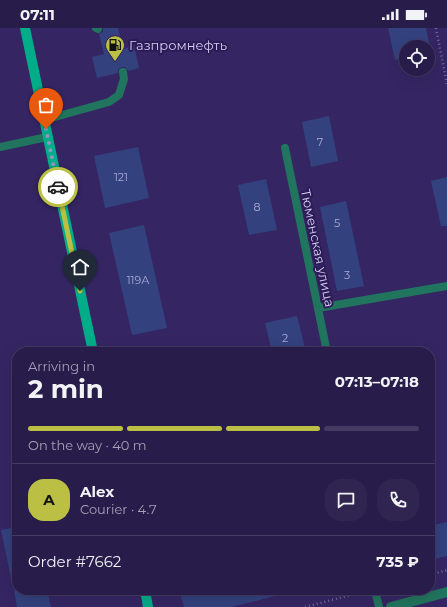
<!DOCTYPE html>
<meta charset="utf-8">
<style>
:root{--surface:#281c4a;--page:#302551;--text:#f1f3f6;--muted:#a5a1b5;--line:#443a62;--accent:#bbc044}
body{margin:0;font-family:Montserrat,sans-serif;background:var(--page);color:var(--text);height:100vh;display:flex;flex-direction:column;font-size:15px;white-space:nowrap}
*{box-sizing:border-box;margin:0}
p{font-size:13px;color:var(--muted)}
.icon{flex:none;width:22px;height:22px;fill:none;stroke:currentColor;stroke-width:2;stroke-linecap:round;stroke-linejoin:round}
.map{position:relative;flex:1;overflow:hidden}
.side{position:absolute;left:12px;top:319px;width:423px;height:248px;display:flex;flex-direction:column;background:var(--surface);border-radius:16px;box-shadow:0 4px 16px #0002,0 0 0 1px var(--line)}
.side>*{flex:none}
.controls{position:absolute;left:399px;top:12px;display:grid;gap:8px}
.controls a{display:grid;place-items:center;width:36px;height:36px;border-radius:50%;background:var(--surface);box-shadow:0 4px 16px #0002,0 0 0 1px var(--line);font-size:20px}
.pin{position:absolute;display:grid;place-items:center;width:34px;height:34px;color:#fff;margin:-41px -17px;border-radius:50% 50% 50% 0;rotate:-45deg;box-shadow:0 0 4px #0007}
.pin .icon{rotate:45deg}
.courier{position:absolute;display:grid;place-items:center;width:40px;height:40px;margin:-20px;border:3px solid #bbc044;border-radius:50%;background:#fff;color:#222;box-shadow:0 1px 5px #0007}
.headline em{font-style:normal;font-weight:700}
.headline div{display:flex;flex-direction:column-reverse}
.headline{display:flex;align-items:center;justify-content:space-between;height:68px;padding:0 16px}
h1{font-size:26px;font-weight:700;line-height:30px}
.bar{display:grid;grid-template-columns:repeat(4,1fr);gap:6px 4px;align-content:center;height:48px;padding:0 16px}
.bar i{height:5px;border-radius:3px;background:var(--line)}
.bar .on{background:var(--accent)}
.bar p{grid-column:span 4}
.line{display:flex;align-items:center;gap:10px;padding:0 16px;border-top:1px solid var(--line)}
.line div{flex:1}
.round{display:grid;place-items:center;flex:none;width:42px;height:42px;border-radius:16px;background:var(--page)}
.status{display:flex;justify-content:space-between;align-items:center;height:28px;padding:0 20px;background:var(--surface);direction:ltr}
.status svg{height:11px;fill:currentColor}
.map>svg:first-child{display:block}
.building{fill:#33417e}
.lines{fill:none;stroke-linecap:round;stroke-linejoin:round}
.path{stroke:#766c9f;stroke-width:2.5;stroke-dasharray:1 3;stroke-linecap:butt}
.service{stroke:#21745d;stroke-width:8}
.tertiary{stroke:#21745d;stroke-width:10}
.primary{stroke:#01ac89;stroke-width:10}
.done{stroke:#9b93c0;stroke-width:4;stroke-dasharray:0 7.2}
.route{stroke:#bbc044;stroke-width:5}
.labels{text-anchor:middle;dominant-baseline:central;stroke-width:4;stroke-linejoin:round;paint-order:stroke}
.number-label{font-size:11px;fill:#aaaad5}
.poi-label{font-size:13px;fill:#d2cdf2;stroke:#2c1b57;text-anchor:start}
.street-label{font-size:13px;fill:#d2cdf2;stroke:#2c1b57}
</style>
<div class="status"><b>07:11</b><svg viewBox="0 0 49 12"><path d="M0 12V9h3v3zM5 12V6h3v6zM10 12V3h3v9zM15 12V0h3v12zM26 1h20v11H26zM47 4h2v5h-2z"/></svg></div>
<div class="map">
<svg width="447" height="579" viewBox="0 0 447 579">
<rect width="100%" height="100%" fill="#352663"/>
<g class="building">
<polygon points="103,0 118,0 123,21 134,18 139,40 128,43 125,39 122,39 118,42 118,45 97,50 92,29 104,26 99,6 103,4"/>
<polygon points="388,0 426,0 431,24 428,25 428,19 406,19 406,29 395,32"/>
<polygon points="329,88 338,133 311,139 302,94"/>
<polygon points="138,119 149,170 105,180 94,128"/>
<polygon points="447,149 447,198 441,198 431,153"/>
<polygon points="266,151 277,202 249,207 238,157"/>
<polygon points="346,173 364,258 337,263 320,179"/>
<polygon points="144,197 167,300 132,307 109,205"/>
<polygon points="297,288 306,324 272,324 265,295"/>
<polygon points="447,494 447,528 430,532 430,498"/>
<polygon points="17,499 17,549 11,550 1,502"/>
<polygon points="14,562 47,562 51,579 17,579"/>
<polygon points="179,562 279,562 279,567 232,579 184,579"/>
</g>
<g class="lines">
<g class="path">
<polyline points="436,0 447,56"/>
<polyline points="430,547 447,542"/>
<polyline points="305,579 363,564"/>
</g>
<g class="service">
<polyline points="96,0 98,1"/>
<polyline points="44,92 109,74 119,67 124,51 123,44"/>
<polyline points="0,119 47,109"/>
<polyline points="285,120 327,324"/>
<polyline points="318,280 447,258"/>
<polyline points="375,562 379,579"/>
</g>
<polyline class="tertiary" points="391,579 447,564"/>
<g class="primary">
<polyline points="25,0 93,324"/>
<polyline points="145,562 148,579"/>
</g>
</g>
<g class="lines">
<polyline class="done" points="46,101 58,159"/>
<polyline class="route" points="58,159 80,263"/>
</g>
<defs>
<g id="fuel-pin" transform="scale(1)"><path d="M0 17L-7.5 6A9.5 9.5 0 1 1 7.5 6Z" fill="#bbc044" stroke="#2c1b57"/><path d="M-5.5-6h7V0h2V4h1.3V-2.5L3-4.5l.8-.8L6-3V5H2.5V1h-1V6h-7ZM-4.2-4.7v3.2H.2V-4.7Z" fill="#111"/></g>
</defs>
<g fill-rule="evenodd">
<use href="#fuel-pin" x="115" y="17"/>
</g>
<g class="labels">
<g class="number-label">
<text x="320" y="114">7</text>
<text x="121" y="149">121</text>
<text x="257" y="179">8</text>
<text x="337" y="195">5</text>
<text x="347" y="247">3</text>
<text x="138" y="252">119А</text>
<text x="285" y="310">2</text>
</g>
<g class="poi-label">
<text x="129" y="17">Газпромнефть</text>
</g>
<g class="street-label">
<text transform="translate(318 220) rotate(78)">Тюменская улица</text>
</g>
</g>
</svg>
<div class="controls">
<a><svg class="icon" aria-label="locate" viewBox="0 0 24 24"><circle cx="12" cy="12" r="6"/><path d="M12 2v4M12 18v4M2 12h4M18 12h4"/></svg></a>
</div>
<div class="pin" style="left:46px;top:101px;background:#ea580c"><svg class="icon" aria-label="bag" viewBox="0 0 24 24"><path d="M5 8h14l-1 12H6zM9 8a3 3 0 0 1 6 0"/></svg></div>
<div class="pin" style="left:80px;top:263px;background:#1f2937"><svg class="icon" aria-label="home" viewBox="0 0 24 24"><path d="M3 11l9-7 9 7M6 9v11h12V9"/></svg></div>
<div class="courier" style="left:58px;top:159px"><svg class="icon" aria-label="car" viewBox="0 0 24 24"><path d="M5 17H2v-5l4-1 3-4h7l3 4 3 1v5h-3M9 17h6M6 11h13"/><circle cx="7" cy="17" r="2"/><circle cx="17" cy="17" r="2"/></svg></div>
<section class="side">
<div class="headline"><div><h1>2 min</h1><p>Arriving in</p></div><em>07:13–07:18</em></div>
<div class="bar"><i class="on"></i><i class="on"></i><i class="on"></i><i></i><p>On the way · 40 m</p></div>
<div class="line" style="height:72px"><b class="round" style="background:var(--accent);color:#111">A</b><div><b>Alex</b><p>Courier · 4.7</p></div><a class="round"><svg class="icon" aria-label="chat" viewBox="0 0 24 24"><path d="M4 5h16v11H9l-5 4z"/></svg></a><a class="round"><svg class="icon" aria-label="phone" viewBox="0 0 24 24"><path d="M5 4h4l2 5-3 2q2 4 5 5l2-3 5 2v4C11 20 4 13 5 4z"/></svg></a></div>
<div class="line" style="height:52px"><div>Order #7662</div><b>735 ₽</b></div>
</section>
</div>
